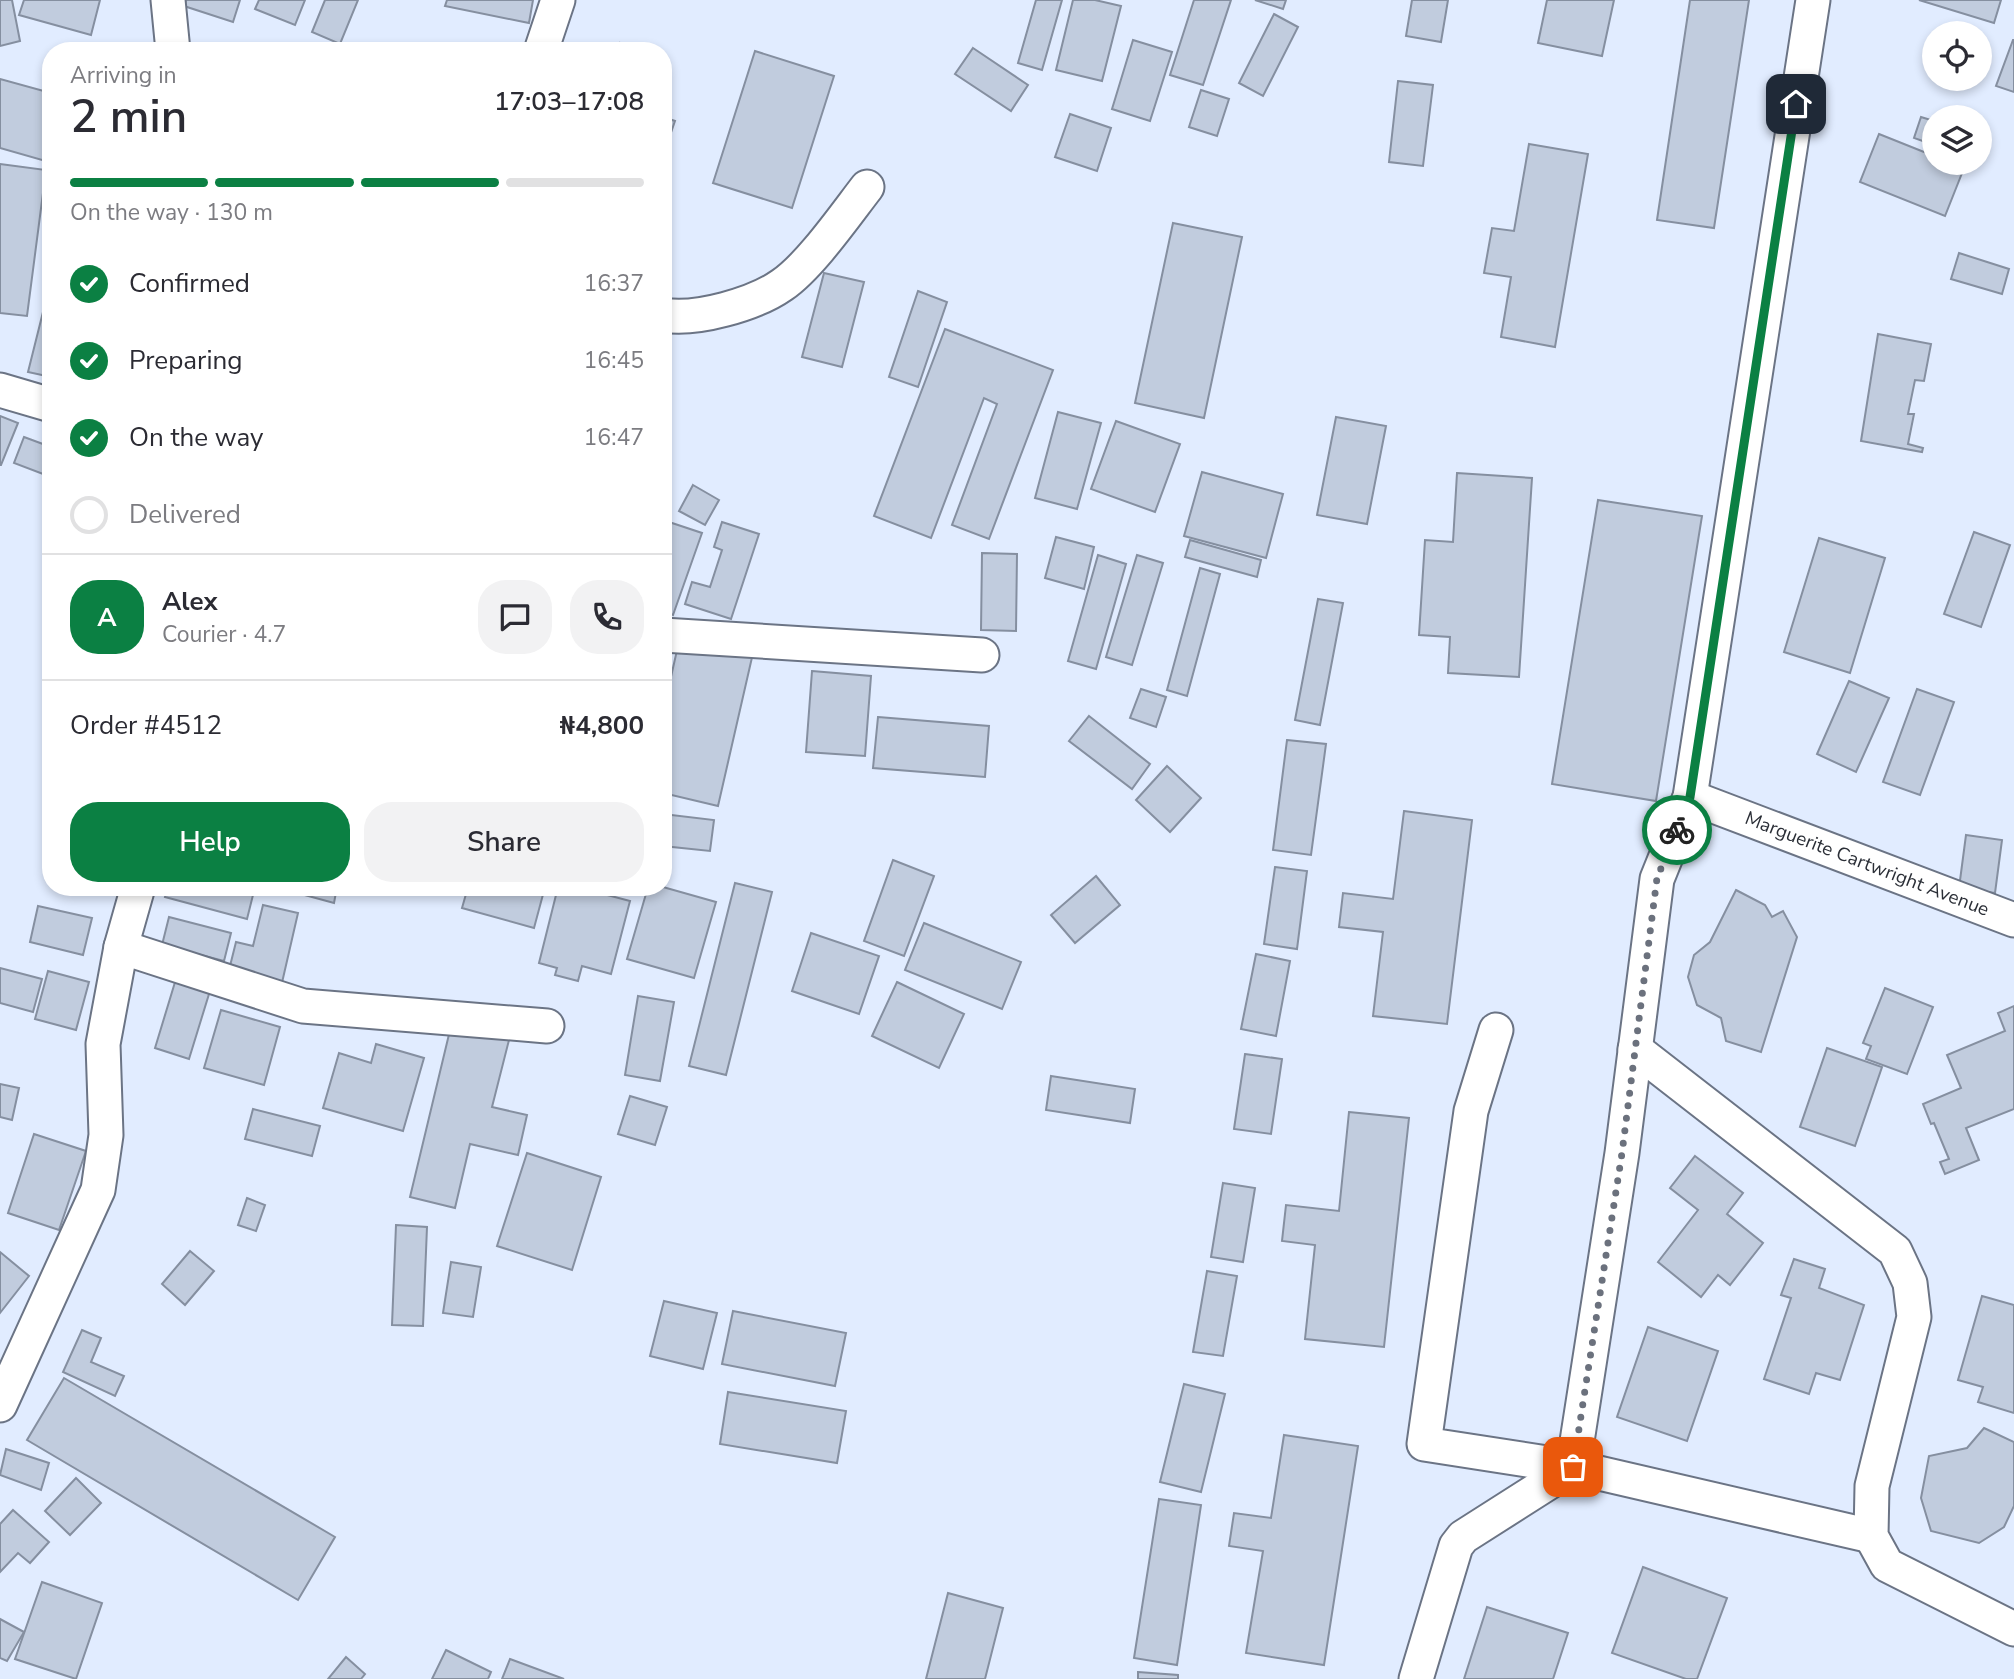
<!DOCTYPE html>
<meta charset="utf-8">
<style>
:root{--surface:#fff;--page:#f2f2f3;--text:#2b2b33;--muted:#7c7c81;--line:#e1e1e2;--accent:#0b8043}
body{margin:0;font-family:"Nunito Sans",sans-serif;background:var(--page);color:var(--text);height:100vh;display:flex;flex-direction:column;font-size:26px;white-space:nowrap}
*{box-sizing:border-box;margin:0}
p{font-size:23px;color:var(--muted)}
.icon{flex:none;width:38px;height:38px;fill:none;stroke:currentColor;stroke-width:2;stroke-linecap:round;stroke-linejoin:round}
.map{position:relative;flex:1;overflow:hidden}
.side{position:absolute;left:42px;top:42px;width:630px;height:854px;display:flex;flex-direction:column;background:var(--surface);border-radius:28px;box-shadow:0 4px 10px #0003}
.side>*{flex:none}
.fabs{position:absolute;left:1922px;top:21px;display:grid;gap:14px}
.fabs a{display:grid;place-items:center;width:70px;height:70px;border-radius:50%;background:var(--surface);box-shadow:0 4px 10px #0003;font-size:35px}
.pin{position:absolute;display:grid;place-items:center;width:60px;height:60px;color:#fff;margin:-30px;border-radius:14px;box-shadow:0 4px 10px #0006}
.courier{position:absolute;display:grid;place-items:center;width:70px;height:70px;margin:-35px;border:5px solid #0b8043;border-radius:50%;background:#fff;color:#222;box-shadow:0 2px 9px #0007}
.summary em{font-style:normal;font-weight:600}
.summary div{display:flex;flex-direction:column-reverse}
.summary{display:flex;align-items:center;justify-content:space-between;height:119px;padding:0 28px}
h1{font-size:46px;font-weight:600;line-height:52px}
.bar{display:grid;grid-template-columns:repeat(4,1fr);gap:10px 7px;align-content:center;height:84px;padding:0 28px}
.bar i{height:9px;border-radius:5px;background:var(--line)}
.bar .selected{background:var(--accent)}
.bar p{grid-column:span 4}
.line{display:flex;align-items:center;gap:18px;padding:0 28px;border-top:2px solid var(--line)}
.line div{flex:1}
.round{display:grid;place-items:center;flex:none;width:74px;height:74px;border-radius:28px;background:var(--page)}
ol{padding:0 28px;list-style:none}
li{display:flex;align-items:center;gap:21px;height:77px}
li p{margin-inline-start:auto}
li .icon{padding:7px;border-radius:50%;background:var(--accent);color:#fff;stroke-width:4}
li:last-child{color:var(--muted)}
li i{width:38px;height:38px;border:4px solid var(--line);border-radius:50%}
.cta{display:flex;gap:14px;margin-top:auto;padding:14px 28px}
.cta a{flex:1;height:80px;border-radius:28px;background:var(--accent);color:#fff;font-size:28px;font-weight:600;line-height:80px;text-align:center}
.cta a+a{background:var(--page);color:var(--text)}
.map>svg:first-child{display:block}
.building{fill:#c1ccde;stroke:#858fa0;stroke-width:2}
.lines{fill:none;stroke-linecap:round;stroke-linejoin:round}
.street-casing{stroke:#6b7485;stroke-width:37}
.street{stroke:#fff;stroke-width:33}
.done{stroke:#6b717d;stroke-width:7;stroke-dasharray:0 12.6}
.route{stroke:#0b8043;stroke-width:9}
.labels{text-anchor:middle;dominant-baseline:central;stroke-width:7;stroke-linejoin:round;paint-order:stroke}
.street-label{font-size:19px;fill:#2b2f37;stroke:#fff}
</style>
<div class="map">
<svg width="2014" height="1679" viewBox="0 0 2014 1679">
<rect width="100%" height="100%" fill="#e1ecff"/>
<g class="building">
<polygon points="0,0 12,0 20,41 0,46"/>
<polygon points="24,0 100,0 91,35 19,15"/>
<polygon points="186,0 240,0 233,22 184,6"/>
<polygon points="259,0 305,0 295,25 255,9"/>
<polygon points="325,0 358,0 340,44 312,32"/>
<polygon points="447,0 533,0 529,23 445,6"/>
<polygon points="1036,0 1062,0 1042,70 1018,63"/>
<polygon points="1073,0 1095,0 1121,6 1102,81 1056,70"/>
<polygon points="1194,0 1231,0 1203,85 1170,75"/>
<polygon points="1255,0 1286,0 1283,9"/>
<polygon points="1412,0 1448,0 1441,42 1406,36"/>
<polygon points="1547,0 1614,0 1602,56 1538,43"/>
<polygon points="1690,0 1749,0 1714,228 1657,220"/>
<polygon points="1919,0 2001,0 1994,23"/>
<polygon points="1274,14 1298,27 1263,96 1239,83"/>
<polygon points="1133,40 1172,52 1150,121 1112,109"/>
<polygon points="2013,40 2014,40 2014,92 1996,86"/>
<polygon points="620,43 632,51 615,51"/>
<polygon points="973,48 1028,85 1011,111 955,74"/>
<polygon points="755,51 834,76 792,208 713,183"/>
<polygon points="0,79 51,93 49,162 0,148"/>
<polygon points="1398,81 1433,85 1423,166 1389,162"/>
<polygon points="1201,90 1229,99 1217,136 1189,127"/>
<polygon points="1070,114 1111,128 1097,171 1055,157"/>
<polygon points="663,117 675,121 663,156"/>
<polygon points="1921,117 1934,121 1934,145 1914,138"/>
<polygon points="1879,134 1934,156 1934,163 1952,163 1964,168 1945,216 1860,182"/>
<polygon points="1529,144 1588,154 1555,347 1501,337 1511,277 1484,273 1492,228 1514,231"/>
<polygon points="0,164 46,170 27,316 0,313"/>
<polygon points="1173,223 1242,237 1204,418 1135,403"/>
<polygon points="1959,253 2009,269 2002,294 1951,279"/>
<polygon points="824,273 864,282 842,367 802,357"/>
<polygon points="51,280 51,377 28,372"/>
<polygon points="918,291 947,302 918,387 889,377"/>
<polygon points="945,329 1053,370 989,539 952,525 997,404 984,398 931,538 874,516"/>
<polygon points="1878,334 1931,344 1924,381 1915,380 1908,414 1914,414 1908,444 1923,448 1922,452 1861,441"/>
<polygon points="1058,412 1101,423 1077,509 1035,498"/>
<polygon points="0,416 18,423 1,465 0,465"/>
<polygon points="1336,417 1386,426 1367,524 1317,515"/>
<polygon points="1116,421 1180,444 1155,512 1091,489"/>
<polygon points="24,437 51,447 51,477 14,463"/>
<polygon points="1202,472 1283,494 1266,558 1184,536"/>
<polygon points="1457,473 1532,478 1519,677 1448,673 1450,637 1419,635 1425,540 1453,542"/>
<polygon points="693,485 719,500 705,525 679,511"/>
<polygon points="1598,500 1702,516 1656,801 1552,784"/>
<polygon points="663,520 702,533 673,615 663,611"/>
<polygon points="722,522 759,534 731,619 685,604 692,582 710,587 722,550 714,547"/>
<polygon points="1974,532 2010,545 1981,627 1944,614"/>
<polygon points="1056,537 1094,547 1084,589 1045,578"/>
<polygon points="1819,538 1885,558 1850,673 1784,652"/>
<polygon points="1190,540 1261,560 1257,577 1185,557"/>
<polygon points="982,553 1017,554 1016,631 981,630"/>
<polygon points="1098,555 1126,564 1096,669 1068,661"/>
<polygon points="1137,555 1163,563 1132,665 1106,657"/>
<polygon points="1200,568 1220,574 1187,696 1167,690"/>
<polygon points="1318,599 1343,603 1320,725 1295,720"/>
<polygon points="680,637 753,653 718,806 663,793 663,712"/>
<polygon points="812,671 871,676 865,756 806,752"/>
<polygon points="1849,681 1889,698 1856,772 1817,754"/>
<polygon points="1141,689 1166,697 1156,727 1130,718"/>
<polygon points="1917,689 1954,702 1920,795 1883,782"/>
<polygon points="1089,716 1150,764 1132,789 1069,741"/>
<polygon points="878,717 989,726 985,777 873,768"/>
<polygon points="1287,740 1326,744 1311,855 1273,850"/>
<polygon points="1167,766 1201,798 1170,832 1136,800"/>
<polygon points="1404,811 1472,820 1447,1024 1373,1016 1383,932 1339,927 1343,893 1393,899"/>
<polygon points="663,814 714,820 710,851 663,846"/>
<polygon points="1966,835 2002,840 1995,893 1959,888"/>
<polygon points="893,860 934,876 904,956 864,941"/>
<polygon points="1275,867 1307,871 1297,949 1264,944"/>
<polygon points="1096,876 1120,905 1075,943 1051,915"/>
<polygon points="735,883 772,892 726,1075 689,1066"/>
<polygon points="168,887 255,887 247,919 165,897"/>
<polygon points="303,887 337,887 334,903 301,894"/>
<polygon points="468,887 545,887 534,928 462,908"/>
<polygon points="558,887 577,887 630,901 611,974 582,966 578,981 555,975 557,968 539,963"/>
<polygon points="648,887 663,887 716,902 694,978 627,959"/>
<polygon points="1736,890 1765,905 1772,917 1783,911 1797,937 1761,1052 1726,1041 1721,1018 1697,1005 1688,977 1694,955 1710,942"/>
<polygon points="263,905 298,913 281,987 228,974 236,942 253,946"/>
<polygon points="38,906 92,918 83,955 30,942"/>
<polygon points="169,917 231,933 224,961 162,945"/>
<polygon points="924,923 1021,962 1002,1009 905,970"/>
<polygon points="811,933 879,956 859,1014 792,991"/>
<polygon points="1256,954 1290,961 1276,1036 1241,1029"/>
<polygon points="0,968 42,979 33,1012 0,1003"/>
<polygon points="179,969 213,981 189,1059 155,1048"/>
<polygon points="48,971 89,982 76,1030 35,1019"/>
<polygon points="897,982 964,1014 939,1068 872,1036"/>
<polygon points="1885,988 1933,1007 1907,1074 1866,1059 1871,1046 1863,1043"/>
<polygon points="638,996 674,1002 660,1081 625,1075"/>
<polygon points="2014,1006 2014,1109 1966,1128 1979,1160 1945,1174 1940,1162 1949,1159 1934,1123 1931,1124 1923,1104 1961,1088 1947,1055 2005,1031 1998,1013"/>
<polygon points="221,1010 280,1027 264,1085 204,1068"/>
<polygon points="451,1026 509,1040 492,1107 527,1115 518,1155 470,1144 455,1208 410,1197"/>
<polygon points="376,1044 424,1058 403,1131 323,1108 339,1053 371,1063"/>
<polygon points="1827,1048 1882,1067 1855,1146 1800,1127"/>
<polygon points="1245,1054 1282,1059 1271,1134 1234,1129"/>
<polygon points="1051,1076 1135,1089 1130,1123 1046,1110"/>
<polygon points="0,1084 19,1088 12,1120 0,1117"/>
<polygon points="630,1096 667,1107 655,1145 618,1134"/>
<polygon points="253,1109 320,1126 312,1156 245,1139"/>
<polygon points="1349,1112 1409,1118 1384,1347 1305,1339 1315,1245 1282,1241 1286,1205 1339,1211"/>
<polygon points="34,1134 86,1151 59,1230 8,1213"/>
<polygon points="527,1153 601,1177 572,1270 497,1246"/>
<polygon points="1695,1156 1743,1193 1727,1214 1763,1243 1730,1285 1718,1275 1701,1297 1658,1262 1698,1210 1670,1188"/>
<polygon points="1223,1183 1255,1188 1243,1262 1211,1257"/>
<polygon points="247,1198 265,1205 256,1231 238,1225"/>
<polygon points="396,1225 427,1227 423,1326 392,1325"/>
<polygon points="190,1251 214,1271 185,1305 162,1284"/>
<polygon points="0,1252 29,1276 0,1313"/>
<polygon points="1794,1259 1825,1269 1819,1288 1864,1305 1840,1380 1816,1373 1809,1394 1764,1379 1791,1298 1781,1295"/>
<polygon points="451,1262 481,1267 473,1317 443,1313"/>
<polygon points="1207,1271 1237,1276 1223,1356 1193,1352"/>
<polygon points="1982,1296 2014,1305 2014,1413 1978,1402 1983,1387 1958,1380"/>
<polygon points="664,1301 717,1313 703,1369 650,1356"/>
<polygon points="733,1311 846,1333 835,1386 722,1364"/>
<polygon points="1648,1327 1718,1351 1687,1441 1617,1417"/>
<polygon points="82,1330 101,1338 91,1362 124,1376 115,1396 63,1372"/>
<polygon points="64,1378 335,1537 298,1600 27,1440"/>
<polygon points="1184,1384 1225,1394 1201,1492 1160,1482"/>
<polygon points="728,1392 846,1411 837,1463 720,1444"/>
<polygon points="1984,1428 2014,1442 2014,1506 2004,1527 1979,1543 1931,1531 1921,1498 1929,1456 1967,1448"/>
<polygon points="1284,1435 1358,1446 1324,1665 1246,1653 1263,1551 1229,1546 1234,1513 1271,1518"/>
<polygon points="6,1449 49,1463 41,1490 0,1475"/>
<polygon points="76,1478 101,1503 70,1535 45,1511"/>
<polygon points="1159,1499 1201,1505 1177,1665 1134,1658"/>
<polygon points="13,1510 49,1542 30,1563 18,1553 0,1572 0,1524"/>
<polygon points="1643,1567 1727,1598 1697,1679 1686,1679 1612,1653"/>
<polygon points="42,1582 102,1603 76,1679 15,1659"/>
<polygon points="948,1593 1003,1608 985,1679 926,1679"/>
<polygon points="1487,1607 1568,1633 1553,1679 1464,1679"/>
<polygon points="0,1619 24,1632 7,1661 0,1658"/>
<polygon points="446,1650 491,1672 488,1679 432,1679"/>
<polygon points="346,1657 365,1674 361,1679 328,1679"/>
<polygon points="510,1659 564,1679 502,1679"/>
<polygon points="1138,1672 1178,1675 1178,1679 1138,1679"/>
</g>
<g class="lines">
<g class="street-casing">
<g id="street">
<polyline points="168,0 173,51"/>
<polyline points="541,51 558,0"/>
<path d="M663 315C696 321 755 304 782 285 810 266 846 214 867 187"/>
<polyline points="0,390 51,405"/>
<polyline points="663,635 982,655"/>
<polyline points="1690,797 2014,920"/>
<polyline points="121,947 303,1006 547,1026"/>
<polyline points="1496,1030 1471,1111 1424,1444 1573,1467 1871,1536"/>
<polyline points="1635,1049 1895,1251 1910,1283 1914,1317 1872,1486 1871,1536 1887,1565 2014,1629"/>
<polyline points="0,1405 98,1190 106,1135 103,1044 121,947 138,887"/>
<polyline points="1416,1679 1456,1546 1463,1537 1573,1467 1622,1153 1657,879 1690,797 1813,0"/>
</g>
</g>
<use href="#street" class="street"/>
</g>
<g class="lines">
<polyline class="done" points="1573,1467 1622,1153 1657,878 1677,830"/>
<polyline class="route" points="1677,830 1690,797 1796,104"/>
</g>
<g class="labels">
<g class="street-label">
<text transform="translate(1867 864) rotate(21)">Marguerite Cartwright Avenue</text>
</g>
</g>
</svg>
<div class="fabs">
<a><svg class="icon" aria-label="locate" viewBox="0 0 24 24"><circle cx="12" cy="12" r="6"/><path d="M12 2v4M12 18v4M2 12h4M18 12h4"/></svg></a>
<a><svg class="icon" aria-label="layers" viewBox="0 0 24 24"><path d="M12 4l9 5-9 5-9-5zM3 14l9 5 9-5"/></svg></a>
</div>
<div class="pin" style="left:1573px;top:1467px;background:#ea580c"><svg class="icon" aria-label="bag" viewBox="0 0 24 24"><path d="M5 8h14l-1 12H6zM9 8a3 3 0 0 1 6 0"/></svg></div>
<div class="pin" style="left:1796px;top:104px;background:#1f2937"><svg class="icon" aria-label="home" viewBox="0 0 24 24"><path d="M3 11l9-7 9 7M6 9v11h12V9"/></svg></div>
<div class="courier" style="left:1677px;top:830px"><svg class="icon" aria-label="bike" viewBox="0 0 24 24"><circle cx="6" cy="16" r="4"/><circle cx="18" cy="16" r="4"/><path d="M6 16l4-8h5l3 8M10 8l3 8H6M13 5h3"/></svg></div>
<section class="side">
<div class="summary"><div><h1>2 min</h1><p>Arriving in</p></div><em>17:03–17:08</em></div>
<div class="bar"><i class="selected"></i><i class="selected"></i><i class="selected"></i><i></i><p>On the way · 130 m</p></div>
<ol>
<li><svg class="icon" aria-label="check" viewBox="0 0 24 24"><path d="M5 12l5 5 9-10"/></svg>Confirmed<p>16:37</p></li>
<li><svg class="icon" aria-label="check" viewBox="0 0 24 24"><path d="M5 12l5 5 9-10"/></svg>Preparing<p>16:45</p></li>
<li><svg class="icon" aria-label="check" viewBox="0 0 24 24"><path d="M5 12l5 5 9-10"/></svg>On the way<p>16:47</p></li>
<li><i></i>Delivered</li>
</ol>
<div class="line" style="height:126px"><b class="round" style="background:var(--accent);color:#fff">A</b><div><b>Alex</b><p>Courier · 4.7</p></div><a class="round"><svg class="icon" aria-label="chat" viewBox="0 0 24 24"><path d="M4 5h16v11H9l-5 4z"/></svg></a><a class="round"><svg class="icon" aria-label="phone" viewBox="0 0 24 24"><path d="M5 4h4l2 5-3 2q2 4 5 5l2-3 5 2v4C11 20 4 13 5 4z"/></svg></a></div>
<div class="line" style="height:91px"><div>Order #4512</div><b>₦4,800</b></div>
<div class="cta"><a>Help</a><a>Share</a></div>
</section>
</div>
